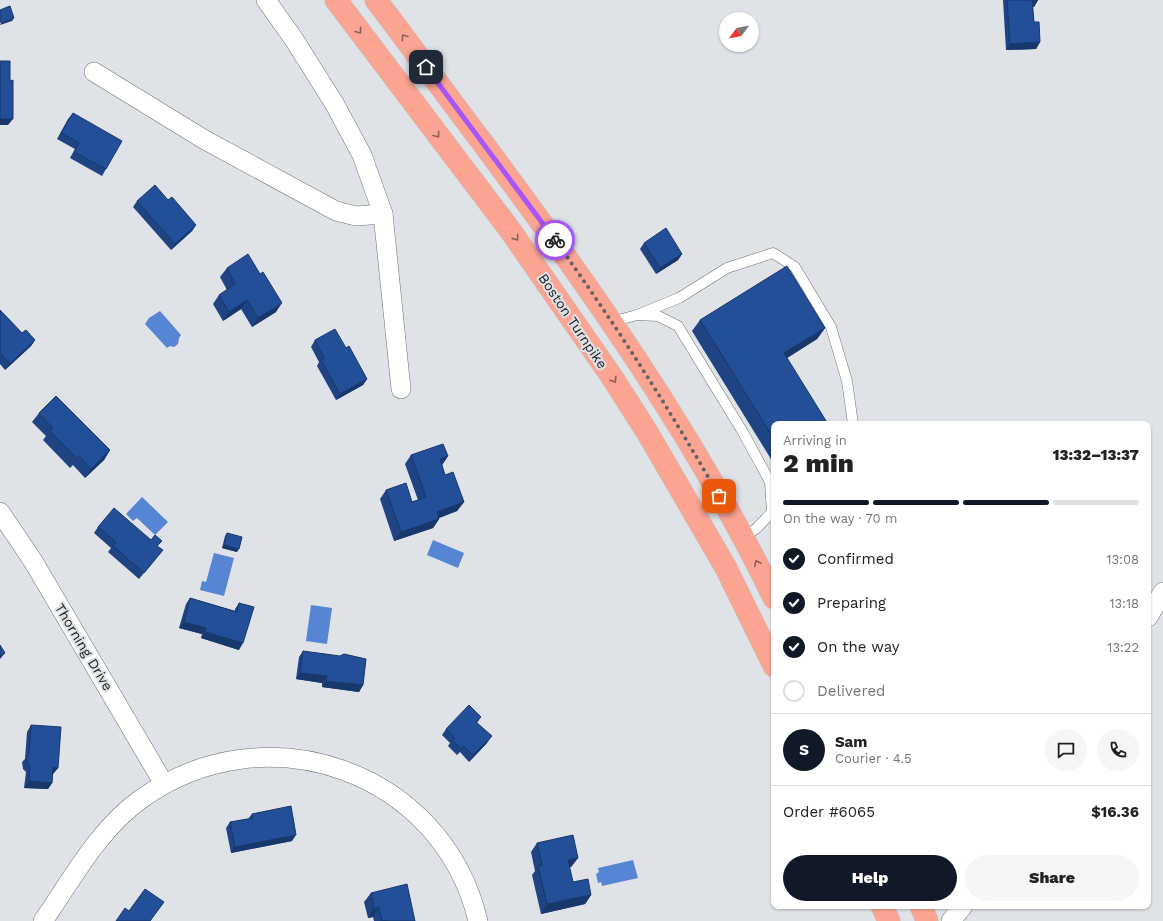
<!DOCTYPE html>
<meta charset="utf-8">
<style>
:root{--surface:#fff;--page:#f6f6f6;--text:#222;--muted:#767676;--line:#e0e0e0;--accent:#111827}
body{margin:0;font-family:"Work Sans",sans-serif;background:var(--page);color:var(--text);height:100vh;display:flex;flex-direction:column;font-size:15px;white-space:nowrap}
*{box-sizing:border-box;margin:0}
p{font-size:13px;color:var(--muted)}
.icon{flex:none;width:22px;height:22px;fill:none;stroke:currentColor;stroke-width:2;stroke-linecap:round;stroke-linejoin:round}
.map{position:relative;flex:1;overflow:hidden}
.details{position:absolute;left:771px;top:421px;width:380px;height:488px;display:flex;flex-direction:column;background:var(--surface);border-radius:8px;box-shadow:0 1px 3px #0004}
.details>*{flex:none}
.needle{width:26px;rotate:238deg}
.tools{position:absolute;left:719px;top:12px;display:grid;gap:8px}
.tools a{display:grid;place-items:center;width:40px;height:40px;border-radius:50%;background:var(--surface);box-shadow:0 1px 3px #0004;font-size:20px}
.pin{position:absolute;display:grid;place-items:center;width:34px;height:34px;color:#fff;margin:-17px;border-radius:8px;box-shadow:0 2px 6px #0006}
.courier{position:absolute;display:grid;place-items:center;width:40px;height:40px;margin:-20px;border:3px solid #a855f7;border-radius:50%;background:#fff;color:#222;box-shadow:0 1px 5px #0007}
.overview em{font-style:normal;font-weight:800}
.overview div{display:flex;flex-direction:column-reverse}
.overview{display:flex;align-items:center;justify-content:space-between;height:68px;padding:0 12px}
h1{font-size:26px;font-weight:800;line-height:30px}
.bar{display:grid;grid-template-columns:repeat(4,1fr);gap:6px 4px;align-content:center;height:48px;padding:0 12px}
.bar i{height:5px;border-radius:3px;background:var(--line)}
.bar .current{background:var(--accent)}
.bar p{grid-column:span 4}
.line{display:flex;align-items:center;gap:10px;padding:0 12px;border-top:1px solid var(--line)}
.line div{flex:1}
.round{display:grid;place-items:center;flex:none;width:42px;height:42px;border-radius:21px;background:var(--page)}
ol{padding:0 12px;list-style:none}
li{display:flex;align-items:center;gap:12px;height:44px}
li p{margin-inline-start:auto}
li .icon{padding:4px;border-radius:50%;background:var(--accent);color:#fff;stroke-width:4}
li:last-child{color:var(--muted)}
li i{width:22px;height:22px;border:2px solid var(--line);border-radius:50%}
.primary-button{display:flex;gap:8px;margin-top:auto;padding:8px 12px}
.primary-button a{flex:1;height:46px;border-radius:24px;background:var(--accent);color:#fff;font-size:16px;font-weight:800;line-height:46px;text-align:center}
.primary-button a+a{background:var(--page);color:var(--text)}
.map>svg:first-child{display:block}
.water{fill:#5685d3}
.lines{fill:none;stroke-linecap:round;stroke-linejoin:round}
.service-casing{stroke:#6d7075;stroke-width:11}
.minor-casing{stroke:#6d7075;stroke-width:20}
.trunk-casing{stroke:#bfc0c0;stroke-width:23}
.service{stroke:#fff;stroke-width:10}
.minor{stroke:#fff;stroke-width:19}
.trunk{stroke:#fba492;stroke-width:22}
.wall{fill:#1e4484}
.shaded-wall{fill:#18376b}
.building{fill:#234f99;stroke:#18376b}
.oneway{stroke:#8c6058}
.done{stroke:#606265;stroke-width:4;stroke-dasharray:0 7.2}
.route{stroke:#a855f7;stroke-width:5}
.labels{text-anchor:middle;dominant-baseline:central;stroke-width:4;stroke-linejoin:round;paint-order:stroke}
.street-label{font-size:14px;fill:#1c1d1f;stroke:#dfe2e7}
</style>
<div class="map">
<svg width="1163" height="921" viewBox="0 0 1163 921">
<rect width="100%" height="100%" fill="#dfe2e7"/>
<g class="water">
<polygon points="160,311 181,335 179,338 178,344 174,347 170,346 167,348 145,324 149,318"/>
<polygon points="142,497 168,522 155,535 137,518 133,521 126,514"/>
<polygon points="433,540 464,553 458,568 427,555"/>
<polygon points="214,553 234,558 224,596 200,590 202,581 206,582"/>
<polygon points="311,605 332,608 327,644 306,641"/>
<polygon points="633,860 638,878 602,886 601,882 598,883 596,874 599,872 598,868"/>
</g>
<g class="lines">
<g class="service-casing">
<g id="service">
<polyline points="637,315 679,298 727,268 773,253 795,267 831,327 847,381 853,424"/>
<polyline points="611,322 637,315 658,316 678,326 744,434 770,482 772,512 757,528 743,538"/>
</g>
</g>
<g class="minor-casing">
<g id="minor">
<polyline points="266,0 293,38 334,103 362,155 383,214 401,389"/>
<polyline points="94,72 205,140 336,211 356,216 383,214"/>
<polyline points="0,512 33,561 164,784"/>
<polyline points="1148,617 1163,592"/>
<path d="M43 921C72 879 99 829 141 799 265 710 442 770 478 921"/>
<polyline points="951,921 963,906"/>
</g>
</g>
<g class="trunk-casing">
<g id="trunk">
<polyline points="336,0 510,230 612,377 647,432 726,568 774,666"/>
<path d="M376 0C412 47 446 95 482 142 590 287 695 435 774 598"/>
<polyline points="882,906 889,921"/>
<polyline points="921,906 927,921"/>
</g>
</g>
<use href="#service" class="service"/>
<use href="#minor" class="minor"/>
<use href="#trunk" class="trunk"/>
</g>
<g class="wall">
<polygon points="1003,0 1038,0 1034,7 1033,7 1034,22 1040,42 1036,49 1006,50"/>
<polygon points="73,113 106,169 102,176 70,158 75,149 57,139 68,119"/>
<polygon points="168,200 196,225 192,231 171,250 133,207 137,201"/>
<polygon points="644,243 682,254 678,260 656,274 640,249"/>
<polygon points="227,268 276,312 252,327 241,309 223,321 213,304 219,295 227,290 220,277"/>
<polygon points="0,310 22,333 35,340 31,346 5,370 0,364"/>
<polygon points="700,320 825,328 817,339 787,358 774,424 774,464 692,331"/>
<polygon points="315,340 367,379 363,385 336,400 317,366 319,362 311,347"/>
<polygon points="39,413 110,450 104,460 85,478 73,465 70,468 43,440 46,436 32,422"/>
<polygon points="411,455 448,456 442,465 445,475 464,502 457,511 439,518 439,519 433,528 394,541 380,499 386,490 412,502 418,500 405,464"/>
<polygon points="98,527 158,546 158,556 139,579 108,552 111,548 94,533"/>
<polygon points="227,533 237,552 222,548 225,536"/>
<polygon points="190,598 235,611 235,609 239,603 239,650 201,638 202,634 179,628 186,604"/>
<polygon points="303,651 363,685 359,692 322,687 322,683 296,679 299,657"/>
<polygon points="481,717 477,723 487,743 469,762 460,752 457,755 448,746 450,743 442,735 446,729"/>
<polygon points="31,725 58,768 53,774 52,783 48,789 24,788 26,772 23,769 22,762 25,759 27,732"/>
<polygon points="252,814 292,841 231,853 226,828 230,822 248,819"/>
<polygon points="537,843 578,858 571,867 569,867 573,882 591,895 585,904 541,914 532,875 535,871 531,852"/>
<polygon points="371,893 415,921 374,921 373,917 368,918 364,902"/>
</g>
<g class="shaded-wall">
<polygon points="1038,0 1034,7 1028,7 1032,1"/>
<polygon points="14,18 12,21 0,25 1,23"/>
<polygon points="1040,42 1036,49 1006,50 1010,44"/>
<polygon points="0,119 13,119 8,125 0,125"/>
<polygon points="196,225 192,231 171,250 175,244"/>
<polygon points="682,254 678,260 656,274 660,268"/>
<polygon points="247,300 241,309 223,321 229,312"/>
<polygon points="282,303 276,312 252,327 258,318"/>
<polygon points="825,328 817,339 776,365 784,353"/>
<polygon points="35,340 31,346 5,370 10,364"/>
<polygon points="367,379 363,385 336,400 340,394"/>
<polygon points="110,450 104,460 85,478 91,469"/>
<polygon points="448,456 442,465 440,459"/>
<polygon points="464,502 457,511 431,521 437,512"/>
<polygon points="439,519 433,528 394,541 401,532"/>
<polygon points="224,545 239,549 237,552 222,548"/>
<polygon points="184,622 206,628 202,634 179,628"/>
<polygon points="205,632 243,643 239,650 201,638"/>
<polygon points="5,653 0,659 0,656"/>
<polygon points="300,673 327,676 322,683 296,679"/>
<polygon points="326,681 363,685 359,692 322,687"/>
<polygon points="492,736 487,743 469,762 473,755"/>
<polygon points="53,767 58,768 53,774 49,773"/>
<polygon points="29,781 52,783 48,789 24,788"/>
<polygon points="296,835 292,841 231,853 235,847"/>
<polygon points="578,858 571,867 561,869 568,860"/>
<polygon points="591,895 585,904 541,914 547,904"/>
<polygon points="379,907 373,917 368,918 374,909"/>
</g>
<g class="building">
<polygon points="1007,0 1038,0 1032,1 1034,22 1039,22 1040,42 1010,44"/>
<polygon points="10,6 14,18 1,23 0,19 0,10"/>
<polygon points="0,61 10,61 10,81 13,80 13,119 0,119"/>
<polygon points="73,113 122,141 106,169 74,152 79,143 61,133"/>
<polygon points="155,185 168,200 172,197 196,225 175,244 137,201"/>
<polygon points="666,228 682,254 660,268 644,243"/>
<polygon points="248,254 260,274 263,272 282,303 258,318 247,300 229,312 219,295 235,284 227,268"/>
<polygon points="787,266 825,328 784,353 828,424 774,424 774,439 700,320"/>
<polygon points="0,310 22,333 26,330 35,340 10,364 0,353"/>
<polygon points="335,329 346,348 349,346 367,379 340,394 321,360 324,358 315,340"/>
<polygon points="56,396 110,450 91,469 79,456 77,459 50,431 53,428 39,413"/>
<polygon points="443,444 448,456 440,459 445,475 453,472 464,502 437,512 439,519 401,532 386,490 406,483 412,502 426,497 411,455"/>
<polygon points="114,508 151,540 155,535 162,541 157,546 163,550 144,573 113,546 116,542 98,527"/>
<polygon points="227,533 242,537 239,549 224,545"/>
<polygon points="190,598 237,612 239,603 254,607 243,643 205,632 206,628 184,622"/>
<polygon points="0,645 5,653 0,656"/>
<polygon points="303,651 340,656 344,654 366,659 363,685 326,681 327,676 300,673"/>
<polygon points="469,705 481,717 476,722 492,736 473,755 464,746 462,749 452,740 455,738 446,729"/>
<polygon points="31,725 61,727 58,768 53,767 52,783 29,781 30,766 27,763 27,756 29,753"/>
<polygon points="291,806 296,835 235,847 230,822 253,818 252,814"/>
<polygon points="573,835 578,858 568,860 573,882 588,879 591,895 547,904 538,866 542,865 537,843"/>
<polygon points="407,884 415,921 387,921 387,920 382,921 379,907 374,909 371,893"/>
<polygon points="145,889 164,902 150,921 116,921 125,908 129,911"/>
</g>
<defs><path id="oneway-chevron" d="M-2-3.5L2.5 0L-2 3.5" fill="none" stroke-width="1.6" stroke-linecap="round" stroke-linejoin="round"/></defs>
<g class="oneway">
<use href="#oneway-chevron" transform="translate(359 31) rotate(53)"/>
<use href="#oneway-chevron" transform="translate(404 37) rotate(-126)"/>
<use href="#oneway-chevron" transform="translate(437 135) rotate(53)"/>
<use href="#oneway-chevron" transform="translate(516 238) rotate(55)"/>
<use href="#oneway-chevron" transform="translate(614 380) rotate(57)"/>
<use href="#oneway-chevron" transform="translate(757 563) rotate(-117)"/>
</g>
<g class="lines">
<path class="done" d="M555 240C614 322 669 408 719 496"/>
<polyline class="route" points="426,67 555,240"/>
</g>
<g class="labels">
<g class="street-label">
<text transform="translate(573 321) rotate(56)">Boston Turnpike</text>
<text transform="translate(84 647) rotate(59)">Thorning Drive</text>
</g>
</g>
</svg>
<div class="tools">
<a><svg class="needle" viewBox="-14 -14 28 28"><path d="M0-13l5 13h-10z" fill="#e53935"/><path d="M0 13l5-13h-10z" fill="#767676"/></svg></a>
</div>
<div class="pin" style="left:719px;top:496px;background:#ea580c"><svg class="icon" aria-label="bag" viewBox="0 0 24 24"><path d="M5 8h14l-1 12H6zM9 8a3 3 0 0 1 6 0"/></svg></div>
<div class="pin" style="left:426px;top:67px;background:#1f2937"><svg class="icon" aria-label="home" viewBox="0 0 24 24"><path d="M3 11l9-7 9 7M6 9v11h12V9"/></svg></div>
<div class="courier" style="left:555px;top:240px"><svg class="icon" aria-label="bike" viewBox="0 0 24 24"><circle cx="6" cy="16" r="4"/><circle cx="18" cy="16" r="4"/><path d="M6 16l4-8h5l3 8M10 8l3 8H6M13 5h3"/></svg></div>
<section class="details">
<div class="overview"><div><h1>2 min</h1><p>Arriving in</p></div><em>13:32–13:37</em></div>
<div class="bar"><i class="current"></i><i class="current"></i><i class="current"></i><i></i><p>On the way · 70 m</p></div>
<ol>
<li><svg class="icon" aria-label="check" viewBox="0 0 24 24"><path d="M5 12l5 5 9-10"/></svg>Confirmed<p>13:08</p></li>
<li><svg class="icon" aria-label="check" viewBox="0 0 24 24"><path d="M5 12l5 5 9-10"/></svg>Preparing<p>13:18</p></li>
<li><svg class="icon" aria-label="check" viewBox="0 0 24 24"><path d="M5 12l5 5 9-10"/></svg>On the way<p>13:22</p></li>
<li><i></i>Delivered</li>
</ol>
<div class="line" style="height:72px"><b class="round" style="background:var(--accent);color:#fff">S</b><div><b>Sam</b><p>Courier · 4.5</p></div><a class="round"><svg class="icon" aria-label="chat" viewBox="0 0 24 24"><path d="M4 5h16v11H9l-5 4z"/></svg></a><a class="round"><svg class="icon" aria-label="phone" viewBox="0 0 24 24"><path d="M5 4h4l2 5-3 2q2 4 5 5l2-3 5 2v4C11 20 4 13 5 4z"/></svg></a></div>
<div class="line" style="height:52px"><div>Order #6065</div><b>$16.36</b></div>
<div class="primary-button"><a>Help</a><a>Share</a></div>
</section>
</div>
